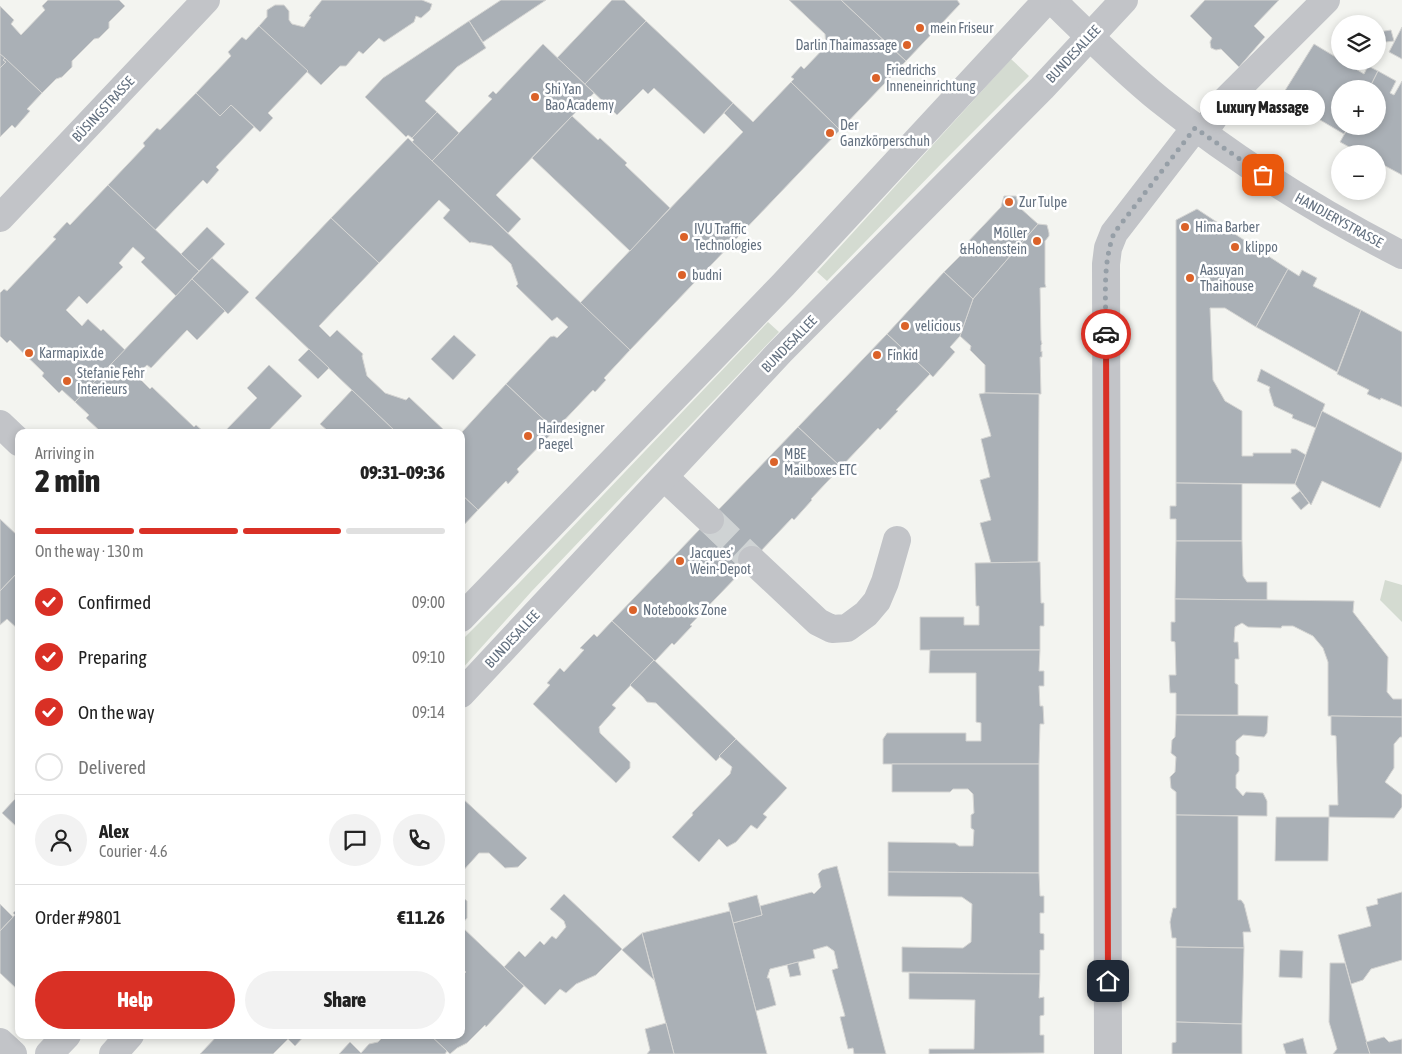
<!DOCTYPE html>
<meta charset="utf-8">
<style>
:root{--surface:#fff;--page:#f2f2f2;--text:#222;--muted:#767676;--line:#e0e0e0;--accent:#d93025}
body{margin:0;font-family:"Asap Condensed",sans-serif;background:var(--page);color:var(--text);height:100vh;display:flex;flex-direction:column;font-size:19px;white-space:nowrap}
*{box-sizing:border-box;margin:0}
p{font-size:16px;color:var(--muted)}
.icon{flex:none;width:28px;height:28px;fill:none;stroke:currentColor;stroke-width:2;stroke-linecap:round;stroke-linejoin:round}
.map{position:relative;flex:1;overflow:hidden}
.side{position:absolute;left:15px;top:429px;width:450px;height:610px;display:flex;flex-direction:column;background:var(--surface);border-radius:10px;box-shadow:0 2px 8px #0003}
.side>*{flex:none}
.buttons{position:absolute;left:1331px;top:15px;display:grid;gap:10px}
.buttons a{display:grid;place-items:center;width:55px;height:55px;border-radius:50%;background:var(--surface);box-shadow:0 2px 8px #0003;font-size:25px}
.pin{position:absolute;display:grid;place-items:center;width:42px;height:42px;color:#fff;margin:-21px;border-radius:10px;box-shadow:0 2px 8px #0006}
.courier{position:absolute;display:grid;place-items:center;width:50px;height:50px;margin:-25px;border:4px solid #d93025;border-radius:50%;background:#fff;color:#222;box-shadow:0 1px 6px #0007}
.bubble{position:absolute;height:35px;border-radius:18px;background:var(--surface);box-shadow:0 2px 8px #0003;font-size:16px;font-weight:800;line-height:35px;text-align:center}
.summary em{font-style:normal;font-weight:800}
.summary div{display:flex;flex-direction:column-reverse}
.summary{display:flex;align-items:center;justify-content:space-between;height:85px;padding:0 20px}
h1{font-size:32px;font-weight:800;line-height:38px}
.bar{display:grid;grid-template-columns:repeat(4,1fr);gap:8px 5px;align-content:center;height:60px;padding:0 20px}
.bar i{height:6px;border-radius:4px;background:var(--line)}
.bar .on{background:var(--accent)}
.bar p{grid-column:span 4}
.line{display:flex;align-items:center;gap:12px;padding:0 20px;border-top:1px solid var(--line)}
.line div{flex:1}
.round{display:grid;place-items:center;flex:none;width:52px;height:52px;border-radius:26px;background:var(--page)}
ol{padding:0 20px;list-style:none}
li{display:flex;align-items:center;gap:15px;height:55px}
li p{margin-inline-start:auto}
li .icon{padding:5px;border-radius:50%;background:var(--accent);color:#fff;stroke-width:4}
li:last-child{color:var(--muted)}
li i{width:28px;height:28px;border:2px solid var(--line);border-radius:50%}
.cta{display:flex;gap:10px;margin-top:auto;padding:10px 20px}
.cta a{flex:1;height:58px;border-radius:30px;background:var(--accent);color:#fff;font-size:20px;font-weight:800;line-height:58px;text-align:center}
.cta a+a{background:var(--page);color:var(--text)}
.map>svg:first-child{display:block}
.green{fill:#d4dbd1}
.building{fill:#aab0b6;stroke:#d5d5d3}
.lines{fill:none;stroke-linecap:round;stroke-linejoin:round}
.minor-tunnel{stroke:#cfd3d4;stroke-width:28;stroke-dasharray:28 14;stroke-linecap:butt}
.minor{stroke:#c2c4c8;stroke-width:28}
.done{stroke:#969fa7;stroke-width:5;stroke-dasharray:0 9}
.route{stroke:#d93025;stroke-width:6}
.poi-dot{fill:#db6229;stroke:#fff;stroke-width:2}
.labels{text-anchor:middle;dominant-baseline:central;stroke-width:5;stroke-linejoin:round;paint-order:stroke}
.poi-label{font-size:14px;fill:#647180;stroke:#fff;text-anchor:start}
.street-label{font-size:14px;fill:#647180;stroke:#fff}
</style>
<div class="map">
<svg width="1402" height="1054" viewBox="0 0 1402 1054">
<rect width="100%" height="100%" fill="#f3f4f0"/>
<g class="green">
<polygon points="1011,59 1029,76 941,164 827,281 817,272"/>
<polygon points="768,322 779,332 531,592 461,670 461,641 520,582"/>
<polygon points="1385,580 1402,585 1402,622 1380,600"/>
</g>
<g class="building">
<polygon points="48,0 119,0 125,6 109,22 109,28 99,38 94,39 72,61 72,67 62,77 56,79 42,93 0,54 0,6 14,20 11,24 21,35 45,10 42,6"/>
<polygon points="322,0 422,0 432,4 430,10 421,18 416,16 414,22 384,42 379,38 363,54 359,51 346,66 340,66 321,85 259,26 267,17 267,10 275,5 284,5 289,11 289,20 292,24 304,27 311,17 309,16"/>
<polygon points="501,0 546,0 483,42 469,21"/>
<polygon points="612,0 624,0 646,21 585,84 557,58"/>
<polygon points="789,0 841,0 906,61 840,130 791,82 794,79 791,77 801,66 804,69 826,46 825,34"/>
<polygon points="841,0 957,0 960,4 906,61"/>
<polygon points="1205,0 1279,0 1254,26 1265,37 1239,67 1221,49 1216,50 1211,48 1210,42 1212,38 1190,16"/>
<polygon points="469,21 486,48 457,67 425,101 437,112 412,138 408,135 406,137 365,97 383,78"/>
<polygon points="646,21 733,103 704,134 654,88 648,94 643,89 617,115 585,84"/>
<polygon points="259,26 308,71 268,113 273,118 260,132 231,105 220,116 196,93 231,56 228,52 242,37 246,40"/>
<polygon points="1402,27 1402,59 1389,52"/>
<polygon points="1391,30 1394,41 1378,43 1378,32"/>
<polygon points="543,44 594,93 496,195 521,219 508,233 432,161 492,99 488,96 493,91 496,94"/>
<polygon points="1314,44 1364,74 1368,66 1378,71 1369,89 1340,89 1340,126 1349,126 1344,134 1281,97"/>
<polygon points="0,54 5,58 3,60 6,62 0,68"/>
<polygon points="5,58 42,93 27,109 30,111 15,128 12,125 0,137 0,68 6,62 3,60"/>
<polygon points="1378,71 1396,81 1390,93 1394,95 1402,81 1402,175 1378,162 1378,154 1362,154 1340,142 1349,126 1378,126 1378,89 1369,89"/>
<polygon points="791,82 840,130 630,350 580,303 743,132 724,113 733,103 753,122"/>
<polygon points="196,93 220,116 231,105 254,127 216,167 219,170 207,184 203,180 155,230 108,185 145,146 143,143 157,128 160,130"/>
<polygon points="437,112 459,133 432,161 412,142 414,140 412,138"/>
<polygon points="572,116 598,140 600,138 627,163 625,165 670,208 630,251 532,158"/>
<polygon points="408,138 630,350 604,378 606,380 595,392 593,390 555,430 506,384 550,337 554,336 557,338 568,327 557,317 552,321 516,286 518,284 511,264 492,246 471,242 470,243 443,218 450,210 439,200 379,263 331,218"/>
<polygon points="108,185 199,271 176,296 141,262 145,258 133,247 119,263 123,267 87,304 79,296 66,310 82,326 88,319 101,331 103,329 125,350 75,402 62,390 59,393 42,376 44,373 10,340 7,343 0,336 0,293 4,289 7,291 56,239 53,237 67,222 70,225"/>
<polygon points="1004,196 1016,196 1019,207 1038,224 973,299 944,272 966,250 963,247 1001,207"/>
<polygon points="1197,209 1288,269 1256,327 1225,308 1210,308 1213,380 1225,401 1242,411 1242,456 1253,456 1253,453 1291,453 1291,449 1296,449 1306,455 1295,484 1176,483 1176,220"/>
<polygon points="331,218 379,263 319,326 330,337 337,330 363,354 362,356 367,376 385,393 406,400 409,397 446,432 396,432 255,298"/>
<polygon points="1038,224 1047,225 1049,233 1049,236 1045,241 1045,284 1046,287 1040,288 1041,340 1042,344 1041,345 1041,352 1042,351 1042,357 1040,357 1041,394 985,393 985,365 970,350 971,346 960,336 973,299"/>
<polygon points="207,227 225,244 199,271 181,254"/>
<polygon points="212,258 249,292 228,314 192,279"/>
<polygon points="1288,269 1299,276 1302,270 1317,278 1313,286 1361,310 1337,372 1256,327"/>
<polygon points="944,272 973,299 960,336 950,347 955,352 933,377 887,334"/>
<polygon points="192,279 225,311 197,340 187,330 151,368 147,365 136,375 150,389 152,387 194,427 196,425 204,432 101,432 86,418 89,415 75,402"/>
<polygon points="1361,310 1402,332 1402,407 1381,398 1380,400 1367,394 1369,390 1337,374"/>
<polygon points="887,334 930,374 896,410 898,411 880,430 878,428 841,467 798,427"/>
<polygon points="454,335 476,355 453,380 431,359"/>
<polygon points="309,349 329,368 318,379 298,360"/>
<polygon points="269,365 302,396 267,432 224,432 257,398 247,388"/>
<polygon points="1261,369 1325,404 1316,428 1292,418 1293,415 1274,406 1269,390 1270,387 1257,381"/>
<polygon points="506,384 555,430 517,469 519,472 508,484 506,481 478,510 461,494 461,439 463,437 462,432"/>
<polygon points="352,390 396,432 329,432 320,424"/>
<polygon points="985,393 1039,394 1038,562 991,563 980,523 991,520 980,480 990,477 981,439 991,436 979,394"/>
<polygon points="1322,411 1402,453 1402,459 1380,508 1322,481 1311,505 1295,484"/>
<polygon points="798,427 841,467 811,499 812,500 794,520 792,518 743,570 700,529"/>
<polygon points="1176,483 1242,484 1242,541 1176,541 1176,519 1170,519 1170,506 1176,506"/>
<polygon points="1300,491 1309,503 1301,510 1291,498"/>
<polygon points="461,494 478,510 461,528"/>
<polygon points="0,519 19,537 19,571 0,591"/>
<polygon points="700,529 743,570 690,625 692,626 674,645 672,643 655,661 612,621"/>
<polygon points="1176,541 1242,541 1243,576 1247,582 1267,582 1267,600 1175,599"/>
<polygon points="1040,562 1041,603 1044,603 1044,626 1040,626 1040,650 920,650 920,617 964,617 964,625 979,625 979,606 976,606 975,563"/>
<polygon points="19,571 19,630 7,619 0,625 0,591"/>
<polygon points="1175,599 1354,601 1353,612 1388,657 1387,692 1393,699 1402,699 1402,717 1328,716 1328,662 1323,648 1313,636 1293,626 1282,626 1281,628 1248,627 1242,623 1235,627 1234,642 1238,642 1239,659 1235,659 1235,683 1238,685 1238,715 1176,715 1176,693 1170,693 1169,675 1176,675 1175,642 1171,641 1171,622 1175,622"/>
<polygon points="612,621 654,660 612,705 616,708 599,727 600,733 630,762 630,768 616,783 533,704 550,685 547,683 560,668 564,672 584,650 580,648 594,634 597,637"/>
<polygon points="930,650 1040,650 1039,671 1044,671 1044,686 1039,686 1040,706 1043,706 1044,724 1040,724 1039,764 883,764 883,739 887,733 966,733 966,741 981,741 981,723 976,722 976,673 929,673"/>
<polygon points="654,660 736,739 716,761 656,703 647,702 643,697 630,685"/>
<polygon points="1176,715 1268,716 1267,733 1264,737 1243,735 1236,741 1236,754 1239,757 1239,771 1236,775 1236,788 1243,796 1246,792 1263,793 1267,801 1267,816 1176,815 1176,792 1171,788 1170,777 1175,772 1176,757 1171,753 1172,740 1175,737"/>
<polygon points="1331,716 1402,717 1402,737 1400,737 1394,744 1394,768 1385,782 1402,795 1402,807 1394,818 1329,817 1329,805 1338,805 1336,736 1331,735"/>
<polygon points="736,739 787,788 763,814 767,817 757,829 751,825 736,842 727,847 719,839 699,862 672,837 693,815 692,813 730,774 732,767 719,756"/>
<polygon points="892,764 1039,764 1039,873 888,872 888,842 955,843 959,846 973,846 974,830 971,828 971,815 974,813 973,794 968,789 953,789 950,792 892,792"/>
<polygon points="19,788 19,829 2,813 15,799 15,793"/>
<polygon points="461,797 527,858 518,867 505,868 489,853 479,853 461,873"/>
<polygon points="1176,815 1238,816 1238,900 1241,900 1244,904 1251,932 1243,932 1244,948 1176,947 1176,938 1172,938 1170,922 1173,908 1176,908"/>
<polygon points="1276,817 1329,817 1328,861 1275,861"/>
<polygon points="837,866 886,1054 854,1054 853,1048 848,1049 840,1017 845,1016 832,970 838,968 834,951 827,946 813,950 815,958 770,969 767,978 769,978 776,1005 756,1011 733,923 762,915 760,906 812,892 814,894 821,887 818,874 822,870"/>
<polygon points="888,872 1039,873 1040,896 1044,896 1044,913 1040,913 1040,933 1044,934 1044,950 1040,950 1040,974 902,972 902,947 963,948 971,942 972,904 962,897 888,896"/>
<polygon points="1402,892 1402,960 1371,969 1363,980 1351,984 1338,935 1371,926 1366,907 1378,904 1377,899"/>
<polygon points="564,894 622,949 596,975 576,984 566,993 560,989 545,1005 504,967 519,951 525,957 540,941 544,945 552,936 556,939 566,927 564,921 550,909"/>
<polygon points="757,895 762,915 733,923 728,903"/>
<polygon points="461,896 467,901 467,918 461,925"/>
<polygon points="0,904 13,917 0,931"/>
<polygon points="19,907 19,991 0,973 0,931 15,915 13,913"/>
<polygon points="730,911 767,1054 674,1054 642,933"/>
<polygon points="461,926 524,986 486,1027 485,1025 467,1043 457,1048 450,1054 430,1035 461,1035 461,977 466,972 461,967"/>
<polygon points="642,933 654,980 622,950"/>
<polygon points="1176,947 1244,948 1242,1024 1176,1022"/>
<polygon points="1280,950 1303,951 1302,978 1279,977"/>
<polygon points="798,962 801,975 790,977 787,965"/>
<polygon points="1330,963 1345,963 1370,1054 1333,1054 1337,1049 1329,1022"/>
<polygon points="909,973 1040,974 1039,998 1044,997 1044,1015 1040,1016 1040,1035 1044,1035 1044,1053 929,1054 929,1049 974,1049 975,1000 909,999"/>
<polygon points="1176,1022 1242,1024 1242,1054 1172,1054 1172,1043 1176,1042"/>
<polygon points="666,1023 674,1054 647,1054 650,1050 645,1029"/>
<polygon points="218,1035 284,1035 288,1039 273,1054 200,1054"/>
<polygon points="284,1035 305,1035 295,1046"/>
<polygon points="385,1035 430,1035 447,1051 445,1054 339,1054 350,1042 361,1053 369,1044 378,1042"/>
<polygon points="1384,1037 1389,1042 1402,1039 1402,1054 1370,1054 1366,1042"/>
<polygon points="1303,1038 1307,1054 1286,1054 1283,1044"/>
</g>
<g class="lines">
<polyline class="minor-tunnel" points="710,520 752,560"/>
<g class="minor">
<path d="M1052 0C1087 34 1122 69 1160 100 1235 160 1316 211 1402 255"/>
<polyline points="1203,133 1226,100 1326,0"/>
<polyline points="0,218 206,0"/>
<polyline points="0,424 19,442"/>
<polyline points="664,477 710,520"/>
<polyline points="752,560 818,622 832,629 847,628 866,614 877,601 885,582 897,540"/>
<polyline points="461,618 783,285 1047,0"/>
<polyline points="461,694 780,352 1042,88 1124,0"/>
<polyline points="0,1042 13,1054"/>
<polyline points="49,1054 67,1035"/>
<polyline points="113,1054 130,1035"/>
<polyline points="1108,1054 1106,264 1108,248 1114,233 1195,128"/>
</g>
</g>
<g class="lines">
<path class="done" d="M1106 334C1106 300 1102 265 1114 233L1195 128 1263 175"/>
<polyline class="route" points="1106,334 1108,981"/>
</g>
<g class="poi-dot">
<circle cx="920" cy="28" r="5"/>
<circle cx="907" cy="45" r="5"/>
<circle cx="876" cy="78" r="5"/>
<circle cx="535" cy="97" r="5"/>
<circle cx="830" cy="133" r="5"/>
<circle cx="1009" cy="202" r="5"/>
<circle cx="1185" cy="227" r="5"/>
<circle cx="684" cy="237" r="5"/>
<circle cx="1037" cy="241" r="5"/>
<circle cx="1235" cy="247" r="5"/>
<circle cx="682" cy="275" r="5"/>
<circle cx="1190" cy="278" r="5"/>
<circle cx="905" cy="326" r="5"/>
<circle cx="29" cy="353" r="5"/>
<circle cx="877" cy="355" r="5"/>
<circle cx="67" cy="381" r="5"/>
<circle cx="528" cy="436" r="5"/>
<circle cx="774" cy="462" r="5"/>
<circle cx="680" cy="561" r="5"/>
<circle cx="633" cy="610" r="5"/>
</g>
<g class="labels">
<g class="poi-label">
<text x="930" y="28">mein Friseur</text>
<text x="897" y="45" text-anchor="end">Darlin Thaimassage</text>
<text x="886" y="70">Friedrichs<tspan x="886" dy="16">Inneneinrichtung</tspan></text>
<text x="545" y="89">Shi Yan<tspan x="545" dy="16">Bao Academy</tspan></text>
<text x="840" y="125">Der<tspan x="840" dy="16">Ganzkörperschuh</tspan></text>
<text x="1019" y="202">Zur Tulpe</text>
<text x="1195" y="227">Hima Barber</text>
<text x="694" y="229">IVU Traffic<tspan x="694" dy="16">Technologies</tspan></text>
<text x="1027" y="233" text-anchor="end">Möller<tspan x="1027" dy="16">&amp;Hohenstein</tspan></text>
<text x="1245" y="247">klippo</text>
<text x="1200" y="270">Aasuyan<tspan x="1200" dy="16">Thaihouse</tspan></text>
<text x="692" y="275">budni</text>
<text x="915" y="326">velicious</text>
<text x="39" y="353">Karmapix.de</text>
<text x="887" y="355">Finkid</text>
<text x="77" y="373">Stefanie Fehr<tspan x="77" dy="16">Interieurs</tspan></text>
<text x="538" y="428">Hairdesigner<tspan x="538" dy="16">Paegel</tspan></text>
<text x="784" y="454">MBE<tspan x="784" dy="16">Mailboxes ETC</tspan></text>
<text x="690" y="553">Jacques'<tspan x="690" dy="16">Wein-Depot</tspan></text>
<text x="643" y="610">Notebooks Zone</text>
</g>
<g class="street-label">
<text transform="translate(1073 54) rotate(-47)">BUNDESALLEE</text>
<text transform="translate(103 109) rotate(-47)">BÜSINGSTRASSE</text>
<text transform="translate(1339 220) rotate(29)">HANDJERYSTRASSE</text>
<text transform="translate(789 344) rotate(-46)">BUNDESALLEE</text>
<text transform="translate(512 639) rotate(-47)">BUNDESALLEE</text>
</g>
</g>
</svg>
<div class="buttons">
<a><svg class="icon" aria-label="layers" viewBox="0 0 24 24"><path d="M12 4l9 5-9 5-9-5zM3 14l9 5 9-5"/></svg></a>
<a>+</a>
<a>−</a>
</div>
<div class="pin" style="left:1263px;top:175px;background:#ea580c"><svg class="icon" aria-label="bag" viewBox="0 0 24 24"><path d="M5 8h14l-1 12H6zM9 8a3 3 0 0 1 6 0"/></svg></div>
<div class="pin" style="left:1108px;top:981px;background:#1f2937"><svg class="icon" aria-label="home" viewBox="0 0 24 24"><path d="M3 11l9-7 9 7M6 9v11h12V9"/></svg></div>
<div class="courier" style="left:1106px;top:334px"><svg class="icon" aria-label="car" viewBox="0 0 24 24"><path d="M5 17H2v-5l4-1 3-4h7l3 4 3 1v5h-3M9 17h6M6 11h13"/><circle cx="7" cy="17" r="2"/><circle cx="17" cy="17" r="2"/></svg></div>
<div class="bubble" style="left:1200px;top:90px;width:125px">Luxury Massage</div>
<section class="side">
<div class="summary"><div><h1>2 min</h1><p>Arriving in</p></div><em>09:31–09:36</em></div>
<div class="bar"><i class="on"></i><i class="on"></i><i class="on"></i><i></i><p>On the way · 130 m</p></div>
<ol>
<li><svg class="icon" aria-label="check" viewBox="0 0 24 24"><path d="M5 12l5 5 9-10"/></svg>Confirmed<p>09:00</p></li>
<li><svg class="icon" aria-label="check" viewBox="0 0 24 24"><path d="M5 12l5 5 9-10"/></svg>Preparing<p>09:10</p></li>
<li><svg class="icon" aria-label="check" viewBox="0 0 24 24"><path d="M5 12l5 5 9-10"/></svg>On the way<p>09:14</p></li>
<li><i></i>Delivered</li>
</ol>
<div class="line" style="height:90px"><a class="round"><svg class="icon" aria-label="person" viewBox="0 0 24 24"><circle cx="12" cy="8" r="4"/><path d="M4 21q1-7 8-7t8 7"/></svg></a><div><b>Alex</b><p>Courier · 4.6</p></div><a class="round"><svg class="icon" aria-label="chat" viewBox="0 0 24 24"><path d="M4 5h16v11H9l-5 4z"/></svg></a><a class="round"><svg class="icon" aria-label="phone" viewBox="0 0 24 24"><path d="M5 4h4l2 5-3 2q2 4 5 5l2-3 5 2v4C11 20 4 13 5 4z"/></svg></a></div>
<div class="line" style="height:65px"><div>Order #9801</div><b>€11.26</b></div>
<div class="cta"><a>Help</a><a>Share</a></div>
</section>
</div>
